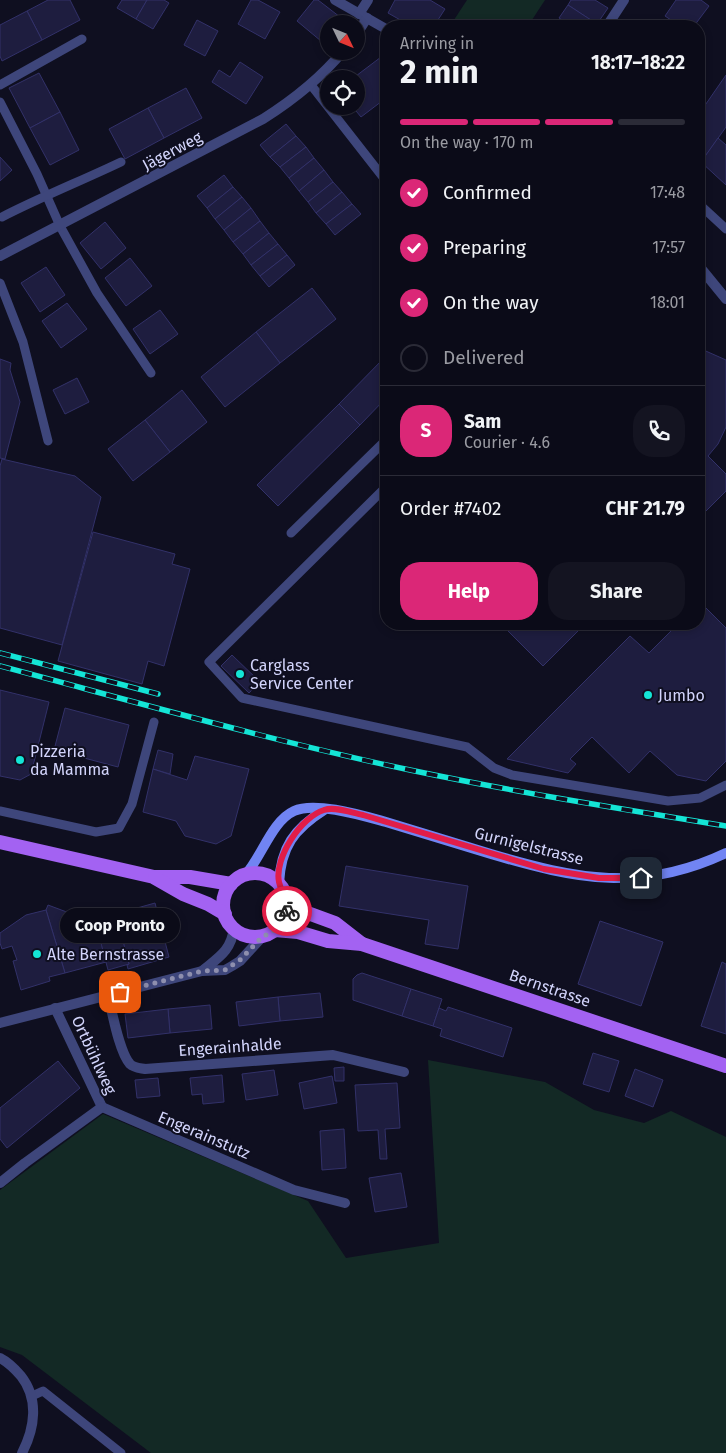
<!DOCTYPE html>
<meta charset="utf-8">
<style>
:root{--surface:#0b0b18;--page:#141421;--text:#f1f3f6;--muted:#9a9ba2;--line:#2b2b37;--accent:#db2777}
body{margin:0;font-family:"Fira Sans",sans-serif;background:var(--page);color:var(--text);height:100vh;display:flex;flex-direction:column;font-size:19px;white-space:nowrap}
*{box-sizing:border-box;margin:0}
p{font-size:16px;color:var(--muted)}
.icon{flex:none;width:28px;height:28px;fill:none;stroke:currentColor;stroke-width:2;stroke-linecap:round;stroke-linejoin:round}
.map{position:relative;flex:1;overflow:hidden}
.side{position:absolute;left:380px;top:20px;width:325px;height:610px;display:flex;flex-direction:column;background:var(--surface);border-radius:20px;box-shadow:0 2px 8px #0003,0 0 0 1px var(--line)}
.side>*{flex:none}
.needle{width:32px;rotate:133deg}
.controls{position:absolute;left:320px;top:15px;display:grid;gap:10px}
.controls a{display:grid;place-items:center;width:45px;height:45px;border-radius:50%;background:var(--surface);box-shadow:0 2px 8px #0003,0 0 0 1px var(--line);font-size:25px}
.pin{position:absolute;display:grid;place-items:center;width:42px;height:42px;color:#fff;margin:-21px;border-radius:10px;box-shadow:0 2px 8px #0006}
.courier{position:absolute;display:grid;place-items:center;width:50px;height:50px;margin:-25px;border:4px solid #e11d48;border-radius:50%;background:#fff;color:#222;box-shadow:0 1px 6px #0007}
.bubble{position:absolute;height:35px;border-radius:18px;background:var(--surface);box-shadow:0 2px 8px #0003,0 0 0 1px var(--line);font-size:16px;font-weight:700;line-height:35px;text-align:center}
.head em{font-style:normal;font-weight:700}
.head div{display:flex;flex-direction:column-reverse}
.head{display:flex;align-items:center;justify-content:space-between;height:85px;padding:0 20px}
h1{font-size:32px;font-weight:700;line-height:38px}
.bar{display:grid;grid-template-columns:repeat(4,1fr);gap:8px 5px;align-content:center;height:60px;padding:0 20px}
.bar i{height:6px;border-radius:4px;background:var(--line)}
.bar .current{background:var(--accent)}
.bar p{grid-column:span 4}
.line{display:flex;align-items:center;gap:12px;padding:0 20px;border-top:1px solid var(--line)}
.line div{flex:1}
.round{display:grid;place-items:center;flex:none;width:52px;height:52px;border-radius:20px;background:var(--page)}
ol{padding:0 20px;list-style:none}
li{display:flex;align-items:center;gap:15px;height:55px}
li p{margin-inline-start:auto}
li .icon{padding:5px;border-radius:50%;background:var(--accent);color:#fff;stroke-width:4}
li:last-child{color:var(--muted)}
li i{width:28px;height:28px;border:2px solid var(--line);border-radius:50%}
.action{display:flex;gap:10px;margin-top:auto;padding:10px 20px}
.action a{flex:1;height:58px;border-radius:20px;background:var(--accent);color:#fff;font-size:20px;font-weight:700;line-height:58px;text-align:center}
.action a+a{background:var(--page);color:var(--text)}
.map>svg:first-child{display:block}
.green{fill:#132925}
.building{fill:#1e1d3f;stroke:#323169}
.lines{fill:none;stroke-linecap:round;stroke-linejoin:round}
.service{stroke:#3e467b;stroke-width:9}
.minor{stroke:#3e467b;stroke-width:10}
.secondary{stroke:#7184f3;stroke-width:10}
.primary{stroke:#a362f2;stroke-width:14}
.rail-casing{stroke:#14e5d6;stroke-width:5.5}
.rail{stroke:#0f0f20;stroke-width:4;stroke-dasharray:11;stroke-linecap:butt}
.done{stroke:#8e8fae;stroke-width:5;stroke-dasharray:0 9}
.route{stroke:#e11d48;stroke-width:6}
.poi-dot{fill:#14e5d6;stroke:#0f0f20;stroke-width:2}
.labels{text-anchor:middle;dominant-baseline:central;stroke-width:4;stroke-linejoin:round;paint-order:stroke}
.street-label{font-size:16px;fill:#d2d4fb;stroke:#0f0f20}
.poi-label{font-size:16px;fill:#d2d4fb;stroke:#0f0f20;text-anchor:start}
</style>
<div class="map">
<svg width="726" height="1453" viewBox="0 0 726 1453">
<rect width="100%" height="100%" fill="#0f0f20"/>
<g class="green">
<polygon points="467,0 545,0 528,26 450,26"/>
<polygon points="428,1060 545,1082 594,1110 644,1123 671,1111 726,1137 726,1453 151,1453 22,1355 0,1347 0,1190 103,1114 308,1201 346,1258 439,1243"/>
</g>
<g class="building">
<polygon points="48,0 70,0 80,20 42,40 27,11"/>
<polygon points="122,0 147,0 136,19 117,8"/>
<polygon points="147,0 164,0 169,3 153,29 136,19"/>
<polygon points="251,0 258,0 280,12 265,39 238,24"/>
<polygon points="314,0 318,0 340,17 334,24 329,24 329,31 321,41 297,21"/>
<polygon points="395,0 430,0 445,9 434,26 411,26 388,13"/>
<polygon points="571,0 595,0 608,8 597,24 568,5"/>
<polygon points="676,0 701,0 709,6 694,26 680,26 665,16"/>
<polygon points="568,5 597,24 596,26 572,26 559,18"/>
<polygon points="27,11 42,40 2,61 0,56 0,25"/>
<polygon points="197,20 218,31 205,56 184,45"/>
<polygon points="385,54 386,56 386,98 361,117 352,106 356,106 356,79 352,79"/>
<polygon points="240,62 263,77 246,104 212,82 219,70 230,77"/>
<polygon points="39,73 60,112 30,128 9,88"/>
<polygon points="726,75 726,127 699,165 699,114"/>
<polygon points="186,88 202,118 164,138 148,108"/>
<polygon points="148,108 164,138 125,159 109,129"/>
<polygon points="60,112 79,150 50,165 30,128"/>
<polygon points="286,124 296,136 270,157 260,145"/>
<polygon points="296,136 306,147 280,167 270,157"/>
<polygon points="718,138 726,145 726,185 701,162"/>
<polygon points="306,147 314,158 289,178 280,167"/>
<polygon points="0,157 12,170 0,181"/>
<polygon points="314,158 324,170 299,191 289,178"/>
<polygon points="324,170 333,182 308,202 299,191"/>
<polygon points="224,175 233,187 207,208 197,196"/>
<polygon points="333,182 342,192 316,213 308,202"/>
<polygon points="233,187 242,197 215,219 207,208"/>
<polygon points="342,192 352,204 326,224 316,213"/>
<polygon points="242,197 251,208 224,230 215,219"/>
<polygon points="352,204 361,214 335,235 326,224"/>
<polygon points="251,208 260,221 233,242 224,230"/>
<polygon points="260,221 269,233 243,254 233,242"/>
<polygon points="105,222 126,248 101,269 80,243"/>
<polygon points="269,233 278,244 251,265 243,254"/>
<polygon points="278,244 287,255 260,276 251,265"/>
<polygon points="287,255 295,265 269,287 260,276"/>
<polygon points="130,258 152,286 126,306 105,278"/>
<polygon points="46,267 65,295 40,312 21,283"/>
<polygon points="312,288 336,319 280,363 256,332"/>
<polygon points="67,303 87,329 61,348 42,321"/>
<polygon points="160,310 178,334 150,354 133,329"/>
<polygon points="256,332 280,363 225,407 201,377"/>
<polygon points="699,348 726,360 726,427 718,444 708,456 726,474 726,491 699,518"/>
<polygon points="386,356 386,398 360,425 339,404"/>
<polygon points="0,359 11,363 10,370 20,402 5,459 0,458"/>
<polygon points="77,378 89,402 65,414 53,390"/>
<polygon points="182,390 207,422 170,452 145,420"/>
<polygon points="339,404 360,425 278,506 257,485"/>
<polygon points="145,420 170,452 133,481 108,449"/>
<polygon points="2,459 75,476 101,497 62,645 0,628 0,466"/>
<polygon points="93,532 175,554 172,564 190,569 164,666 148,661 142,684 58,661"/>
<polygon points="700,602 726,628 726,761 706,781 677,775 650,751 629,773 592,737 570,759 576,764 568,773 507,759 630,636 649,653 678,624 699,624 699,603"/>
<polygon points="501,624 585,624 543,666"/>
<polygon points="232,655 260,682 249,693 221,666"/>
<polygon points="0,690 49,702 31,774 20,780 0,776"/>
<polygon points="65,708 129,725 118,767 54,750"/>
<polygon points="158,750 173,754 170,774 153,769"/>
<polygon points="195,756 249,769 231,836 216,844 185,836 176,821 143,812 153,769 187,780"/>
<polygon points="346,866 468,886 458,949 425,944 429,920 339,906"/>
<polygon points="155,903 169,957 128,969 127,965 129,964 118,922 132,918 130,910"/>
<polygon points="48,905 96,923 106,962 65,973 46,910"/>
<polygon points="46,910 65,973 49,977 50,981 21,990 13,961 17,960 12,946 2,949 0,943 0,933 26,915"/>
<polygon points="115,911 129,964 108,970 94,916"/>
<polygon points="600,921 663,942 641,1006 578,984"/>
<polygon points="722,962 726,964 726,1034 701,1026"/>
<polygon points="362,973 411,989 402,1016 353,1000 353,979 357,975"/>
<polygon points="411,989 442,999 433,1026 402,1016"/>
<polygon points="320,993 323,1017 280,1021 278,997"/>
<polygon points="278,997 280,1021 239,1026 236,1002"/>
<polygon points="210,1005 212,1029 170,1033 168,1009"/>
<polygon points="448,1007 512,1028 503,1057 440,1036 442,1029 433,1026 439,1008 446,1011"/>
<polygon points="168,1009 170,1033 128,1038 125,1014"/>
<polygon points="593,1053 619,1061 609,1092 583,1084"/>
<polygon points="58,1061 80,1088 7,1148 0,1139 0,1108"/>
<polygon points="344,1067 344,1081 335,1081 334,1068"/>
<polygon points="635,1069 663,1080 653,1107 625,1096"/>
<polygon points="274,1070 278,1095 246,1100 242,1074"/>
<polygon points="222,1075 224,1102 203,1104 202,1094 192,1095 190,1078"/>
<polygon points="332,1076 337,1103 304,1109 299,1083"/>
<polygon points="158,1078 160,1096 137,1098 135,1080"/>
<polygon points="397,1083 400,1128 385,1129 387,1159 380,1159 378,1130 358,1131 355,1085"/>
<polygon points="344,1129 346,1168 322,1170 320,1131"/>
<polygon points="401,1173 407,1207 375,1212 369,1178"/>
</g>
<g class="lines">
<g class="service">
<polyline points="0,85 82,39"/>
<polyline points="311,85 386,181"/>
<polyline points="0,102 37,174 60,226 97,293 151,373"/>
<polyline points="699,204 726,229"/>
<path d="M2 217C41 197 81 181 121 162"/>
<polyline points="0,283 23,342 48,441"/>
<polyline points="386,487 209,662 242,698 467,747 494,768 512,775 668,801 700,798 726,785"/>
<polyline points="291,533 386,440"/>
<polyline points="0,811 96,832 119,828 132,804 154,722"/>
<polyline points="32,1396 43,1391 121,1453"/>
</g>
<g class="minor">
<polyline points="335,0 386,29"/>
<polyline points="359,14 368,0"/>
<polyline points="607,26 624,0"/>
<polyline points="356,35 367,18"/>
<path d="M0 256 263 119C293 100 320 79 343 51"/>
<polyline points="699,266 726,299"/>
<path d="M202 971C219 957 231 951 234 928"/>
<path d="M108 995C112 1011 119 1052 130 1064 134 1068 140 1068 145 1069L333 1055 404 1072"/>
<polyline points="55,1008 102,1107"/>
<polyline points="0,1023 202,971 225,970 232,966 240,961 262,937"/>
<polyline points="102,1107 294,1190 345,1203"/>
<polyline points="0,1183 25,1163 102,1107"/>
<path d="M0 1358C8 1362 15 1369 21 1376 39 1399 35 1428 22 1453"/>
</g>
<g class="secondary">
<path d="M246 874C262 856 272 821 294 811 315 801 364 816 386 822 421 833 456 843 491 854 576 879 642 893 726 853"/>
<path d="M279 883C281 847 294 829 324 810"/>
</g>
<g class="primary">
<polyline points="0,842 154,877 190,877 231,884"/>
<circle cx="255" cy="905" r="32"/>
<polyline points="155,878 183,894 208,904 225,914"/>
<polyline points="287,899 305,912 335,923 362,944"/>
<polyline points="275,930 298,932 328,941 362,944 726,1066"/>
</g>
<g class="rail-casing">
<g id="rail">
<polyline points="0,653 158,694"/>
<path d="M0 666C136 702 272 741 410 770 515 792 621 809 726 826"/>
</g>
</g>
<use href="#rail" class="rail"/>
</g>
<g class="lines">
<polyline class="done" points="120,992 202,971 225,970 240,960 262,937 275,930 281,924 287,911"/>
<path class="route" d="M287 911C289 895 281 894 279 882 274 858 301 817 324 810 335 806 352 813 363 815L544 869 599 878H641"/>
</g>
<g class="poi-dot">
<circle cx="240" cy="674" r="5"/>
<circle cx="648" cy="695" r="5"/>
<circle cx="20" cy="760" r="5"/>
<circle cx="37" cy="954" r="5"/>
</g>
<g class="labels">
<g class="street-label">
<text transform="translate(172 151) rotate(-28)">Jägerweg</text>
<text transform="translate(529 846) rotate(14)">Gurnigelstrasse</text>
<text transform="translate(550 988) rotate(19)">Bernstrasse</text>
<text transform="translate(230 1047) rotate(-4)">Engerainhalde</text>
<text transform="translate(94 1055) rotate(65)">Ortbühlweg</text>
<text transform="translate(204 1135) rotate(23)">Engerainstutz</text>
</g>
<g class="poi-label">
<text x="250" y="665">Carglass<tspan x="250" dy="18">Service Center</tspan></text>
<text x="658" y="695">Jumbo</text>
<text x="30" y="751">Pizzeria<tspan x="30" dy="18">da Mamma</tspan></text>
<text x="47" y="954">Alte Bernstrasse</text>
</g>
</g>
</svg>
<div class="controls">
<a><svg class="needle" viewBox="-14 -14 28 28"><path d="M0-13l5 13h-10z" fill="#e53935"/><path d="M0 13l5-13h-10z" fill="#9a9ba2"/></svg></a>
<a><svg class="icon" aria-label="locate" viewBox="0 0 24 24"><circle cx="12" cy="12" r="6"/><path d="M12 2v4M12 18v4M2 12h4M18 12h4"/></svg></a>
</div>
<div class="pin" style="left:120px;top:992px;background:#ea580c"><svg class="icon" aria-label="bag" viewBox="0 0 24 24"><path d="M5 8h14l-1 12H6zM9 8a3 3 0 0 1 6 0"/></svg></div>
<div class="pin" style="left:641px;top:878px;background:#1f2937"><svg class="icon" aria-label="home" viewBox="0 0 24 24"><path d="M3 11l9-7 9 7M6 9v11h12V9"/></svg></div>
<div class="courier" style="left:287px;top:911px"><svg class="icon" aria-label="bike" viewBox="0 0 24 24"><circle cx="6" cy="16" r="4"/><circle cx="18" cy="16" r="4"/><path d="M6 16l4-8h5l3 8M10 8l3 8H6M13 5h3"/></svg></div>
<div class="bubble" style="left:60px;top:908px;width:120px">Coop Pronto</div>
<section class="side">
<div class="head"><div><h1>2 min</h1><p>Arriving in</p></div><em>18:17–18:22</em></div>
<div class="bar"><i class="current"></i><i class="current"></i><i class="current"></i><i></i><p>On the way · 170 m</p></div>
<ol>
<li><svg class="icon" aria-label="check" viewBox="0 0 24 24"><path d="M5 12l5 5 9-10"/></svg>Confirmed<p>17:48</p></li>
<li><svg class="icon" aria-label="check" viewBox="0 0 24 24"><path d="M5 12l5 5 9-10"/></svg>Preparing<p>17:57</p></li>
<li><svg class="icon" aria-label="check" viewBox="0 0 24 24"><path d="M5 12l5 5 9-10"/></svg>On the way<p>18:01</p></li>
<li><i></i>Delivered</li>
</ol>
<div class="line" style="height:90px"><b class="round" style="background:var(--accent);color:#fff">S</b><div><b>Sam</b><p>Courier · 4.6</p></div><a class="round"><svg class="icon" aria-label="phone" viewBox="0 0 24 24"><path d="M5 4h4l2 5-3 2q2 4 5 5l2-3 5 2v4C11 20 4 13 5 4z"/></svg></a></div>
<div class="line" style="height:65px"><div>Order #7402</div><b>CHF 21.79</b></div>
<div class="action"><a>Help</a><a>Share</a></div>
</section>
</div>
